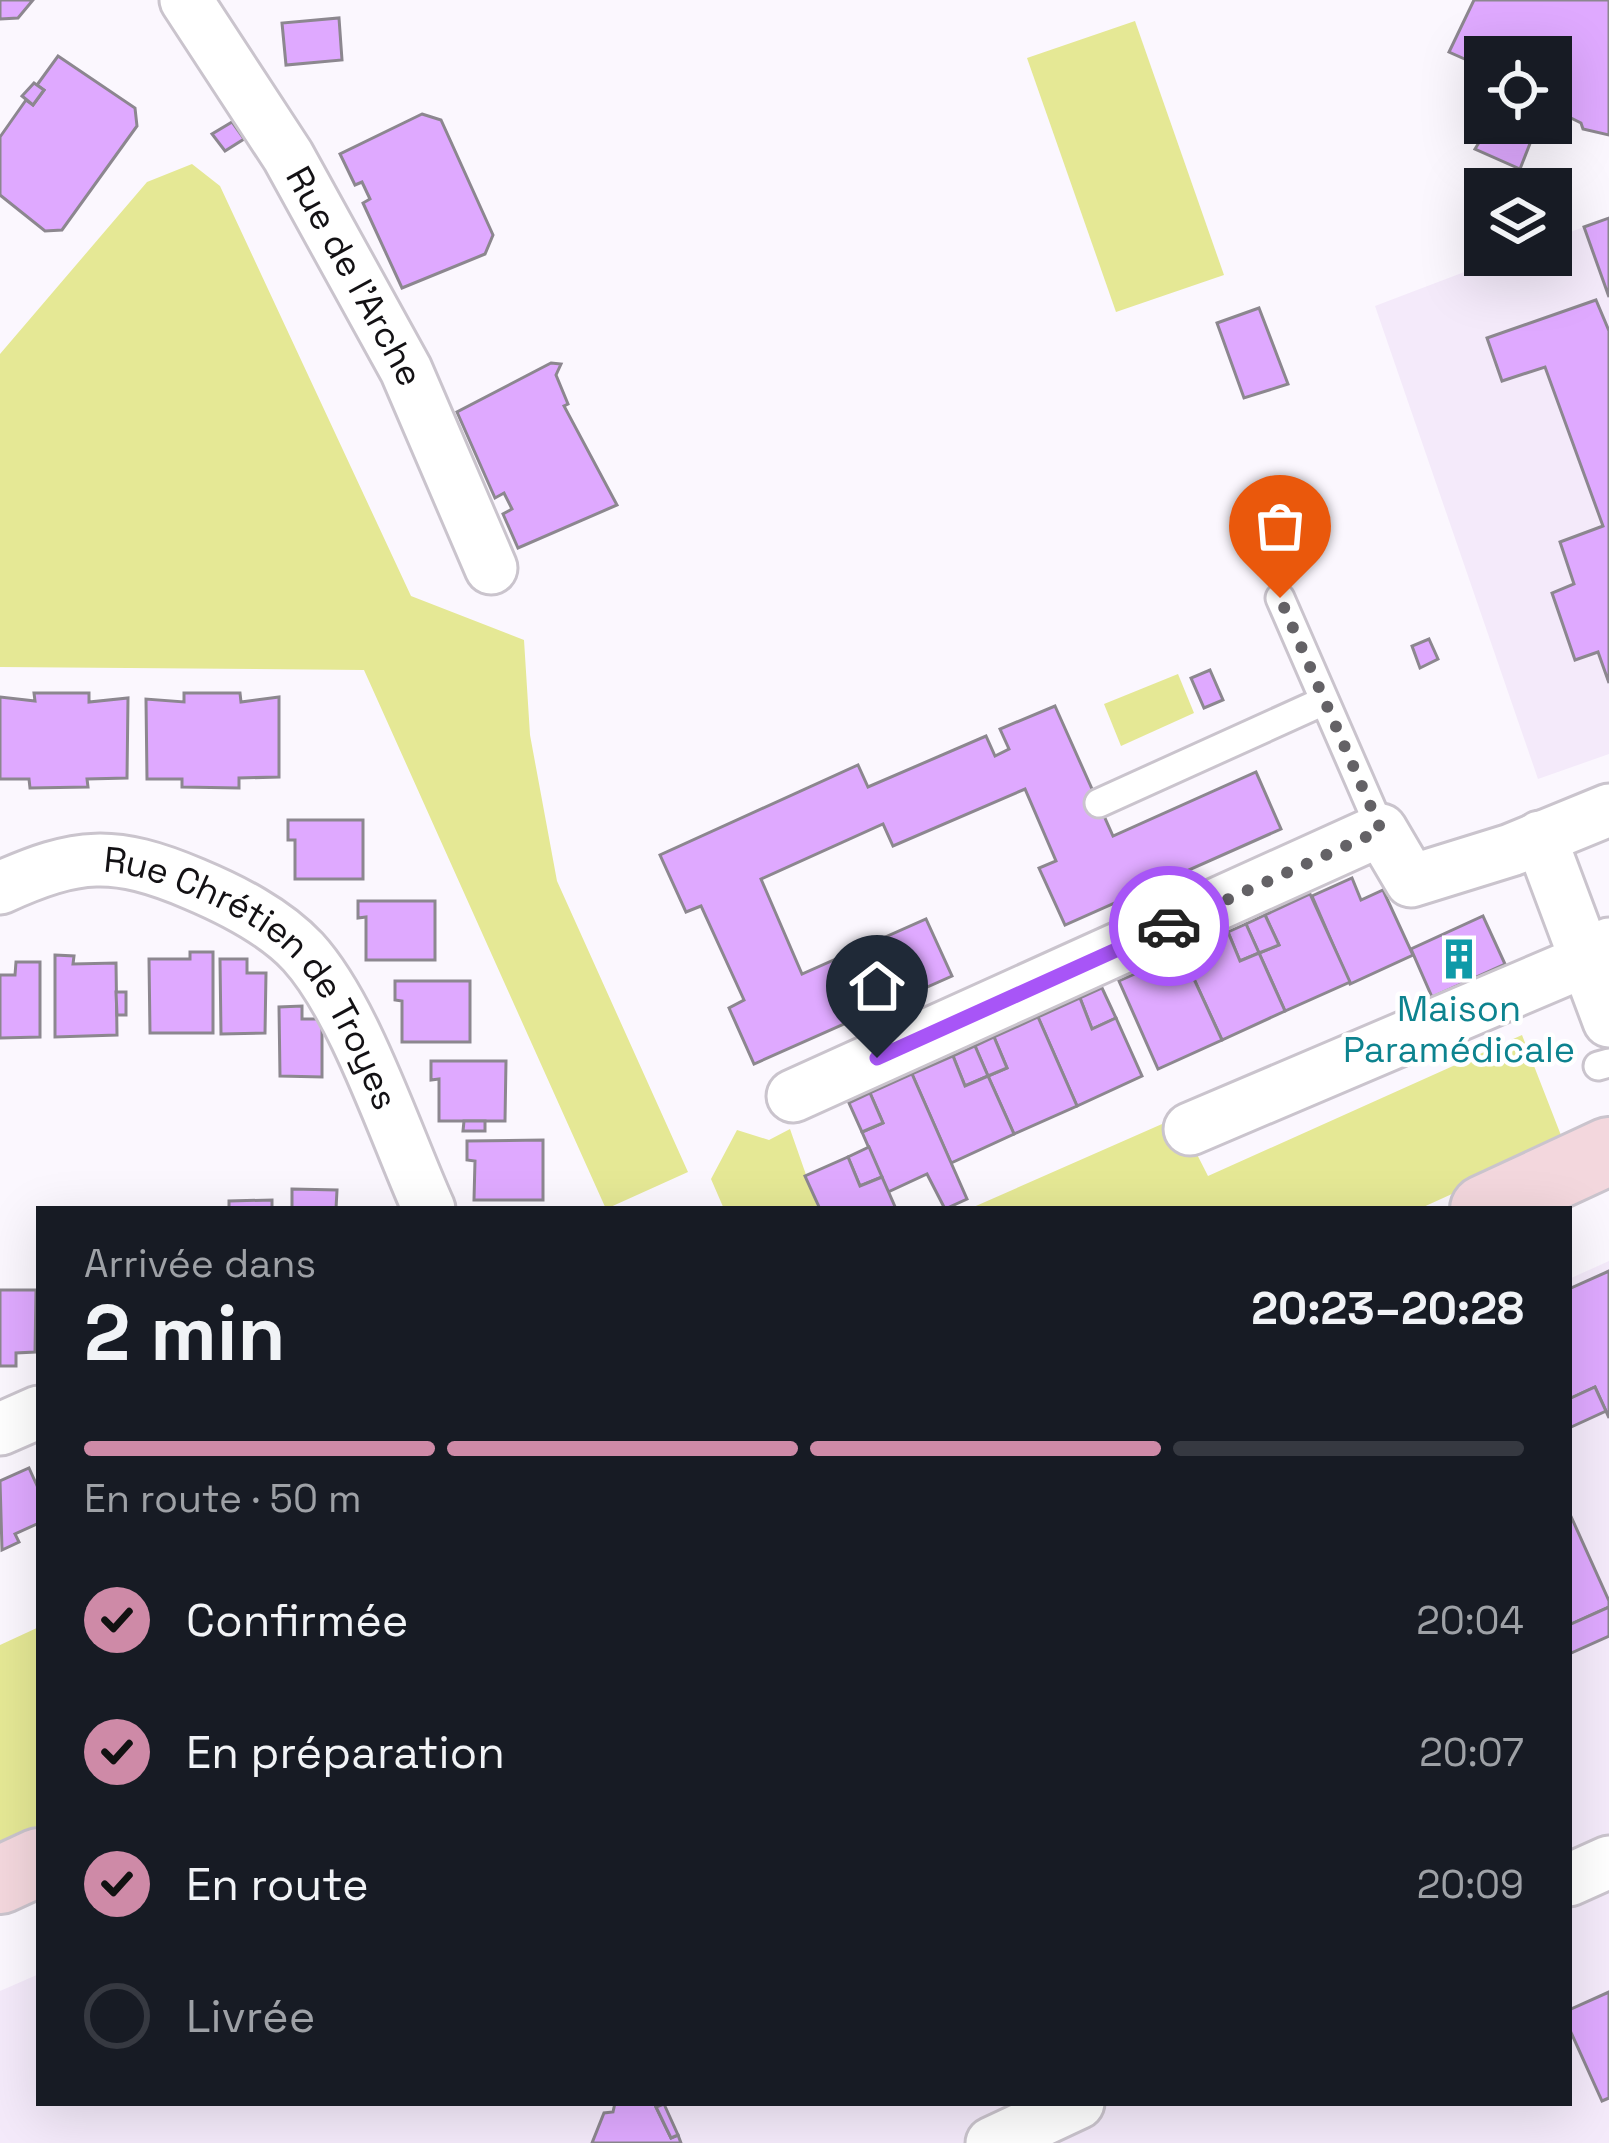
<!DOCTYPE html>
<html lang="fr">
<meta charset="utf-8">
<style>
:root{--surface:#171b24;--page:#20242c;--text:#f1f3f6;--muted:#9ea1a6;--line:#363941;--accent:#ce8aa7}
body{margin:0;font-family:"Space Grotesk",sans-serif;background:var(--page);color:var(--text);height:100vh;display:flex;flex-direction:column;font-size:45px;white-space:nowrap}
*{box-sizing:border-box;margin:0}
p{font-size:39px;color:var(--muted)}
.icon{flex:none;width:66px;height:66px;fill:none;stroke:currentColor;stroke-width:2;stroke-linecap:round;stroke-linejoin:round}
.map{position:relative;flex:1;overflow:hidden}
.side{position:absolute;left:36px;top:1206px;width:1536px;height:900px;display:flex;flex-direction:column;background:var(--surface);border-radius:0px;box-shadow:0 12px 48px #0002}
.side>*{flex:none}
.controls{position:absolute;left:1464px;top:36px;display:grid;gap:24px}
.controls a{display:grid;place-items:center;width:108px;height:108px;border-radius:0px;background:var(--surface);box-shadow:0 12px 48px #0002;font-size:60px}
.pin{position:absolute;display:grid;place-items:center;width:102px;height:102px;color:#fff;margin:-123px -51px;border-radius:50% 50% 50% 0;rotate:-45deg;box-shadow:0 0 12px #0007}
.pin .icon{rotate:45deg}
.courier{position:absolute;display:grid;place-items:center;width:120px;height:120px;margin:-60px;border:9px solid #a855f7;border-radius:50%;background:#fff;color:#222;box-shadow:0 3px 15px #0007}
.summary em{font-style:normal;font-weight:600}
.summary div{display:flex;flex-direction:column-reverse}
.summary{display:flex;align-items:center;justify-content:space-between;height:204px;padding:0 48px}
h1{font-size:78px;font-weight:600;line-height:90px}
.bar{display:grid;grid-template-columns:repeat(4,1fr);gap:18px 12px;align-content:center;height:144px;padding:0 48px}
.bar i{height:15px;border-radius:9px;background:var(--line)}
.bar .current{background:var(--accent)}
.bar p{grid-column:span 4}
ol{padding:0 48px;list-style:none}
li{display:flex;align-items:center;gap:36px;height:132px}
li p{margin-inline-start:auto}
li .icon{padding:12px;border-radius:50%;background:var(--accent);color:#111;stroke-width:4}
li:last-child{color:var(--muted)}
li i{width:66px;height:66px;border:6px solid var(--line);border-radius:50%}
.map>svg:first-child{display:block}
.built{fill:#f4eafa}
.green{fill:#e5e895}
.building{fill:#dfa9ff;stroke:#8c878f;stroke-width:3}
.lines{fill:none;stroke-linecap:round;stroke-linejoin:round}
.lane-casing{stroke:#cac4cd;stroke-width:33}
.street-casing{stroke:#cac4cd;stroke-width:57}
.secondary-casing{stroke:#cac4cd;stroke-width:72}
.lane{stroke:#fff;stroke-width:27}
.street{stroke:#fff;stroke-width:51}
.secondary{stroke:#f3d7dd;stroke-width:66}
.done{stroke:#646266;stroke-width:12;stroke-dasharray:0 21.6}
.route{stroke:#a855f7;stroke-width:15}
.labels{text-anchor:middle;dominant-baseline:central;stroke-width:9;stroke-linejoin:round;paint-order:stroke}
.street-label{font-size:36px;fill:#131114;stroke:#fff}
.culture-label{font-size:36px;fill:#0d838f;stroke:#fff}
</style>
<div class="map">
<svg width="1609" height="2143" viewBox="0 0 1609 2143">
<rect width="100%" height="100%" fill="#fbf7fe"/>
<g class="built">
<polygon points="1609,218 1609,754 1538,779 1375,306 1509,255 1551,255 1551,239"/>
<polygon points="1609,1261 1609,2143 0,2143 0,1991 39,1974 39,2103 1569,2103 1569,1279"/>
</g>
<g class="green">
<polygon points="1135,21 1224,275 1116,312 1027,58"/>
<polygon points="192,164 220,186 411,596 524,640 530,735 557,881 688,1172 606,1209 364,670 0,667 0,354 147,182"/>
<polygon points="1178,674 1194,713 1121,746 1104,704"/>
<polygon points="1522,1035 1564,1143 1419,1209 969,1209 1178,1117 1208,1176"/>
<polygon points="790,1129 818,1209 724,1209 711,1179 737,1130 769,1140"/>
<polygon points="39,1627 39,1835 0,1853 0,1645"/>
</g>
<g class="building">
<polygon points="0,0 33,0 18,18 0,19"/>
<polygon points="1474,0 1609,0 1609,135 1583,129 1581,123 1551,108 1551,57 1485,57 1485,68 1449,52"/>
<polygon points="339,18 342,60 286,65 282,23"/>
<polygon points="58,56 135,108 137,126 62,230 45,231 0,195 0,137 26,100 33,105 44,90 37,85"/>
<polygon points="34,83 44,90 33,105 22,96"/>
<polygon points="422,114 441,120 493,235 485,254 402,288 363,203 370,199 362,182 355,185 340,154"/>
<polygon points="232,122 244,139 225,151 212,134"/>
<polygon points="1491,123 1538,123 1520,169 1475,149"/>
<polygon points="1609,218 1609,297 1584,227"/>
<polygon points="1596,300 1609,331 1609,683 1598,652 1575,660 1552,593 1574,584 1560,542 1603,526 1545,367 1502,381 1487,338"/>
<polygon points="1259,308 1288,384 1244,398 1217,323"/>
<polygon points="551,363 561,364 556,375 568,404 564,406 617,505 518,548 503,514 512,509 504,493 495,498 457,412"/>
<polygon points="1429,639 1438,659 1420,668 1412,646"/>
<polygon points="1210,670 1223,700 1204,708 1191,678"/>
<polygon points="34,693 89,693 89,702 128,698 127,778 87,779 88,787 30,788 29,779 0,779 0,697 35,701"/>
<polygon points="184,693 240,693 241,702 279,697 279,777 239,778 239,788 182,787 182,779 147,779 146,699 184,702"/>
<polygon points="1055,706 1113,836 1256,772 1281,829 1065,925 1039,868 1056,861 1025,789 893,846 883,824 761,879 802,974 926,919 952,976 754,1064 729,1008 744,1000 701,906 686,912 660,855 858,765 868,787 986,736 995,756 1009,749 1000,729"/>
<polygon points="288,820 363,820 363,879 295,879 295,840 288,840"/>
<polygon points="1352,878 1361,900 1383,890 1413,955 1350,984 1312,896"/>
<polygon points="1310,894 1350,982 1285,1011 1259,953 1279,945 1265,915"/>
<polygon points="358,901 435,901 435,960 366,960 366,917 358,918"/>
<polygon points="1265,915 1279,945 1259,953 1246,924"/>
<polygon points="1483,916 1505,964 1432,997 1411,949"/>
<polygon points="1246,924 1259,953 1240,961 1228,932"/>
<polygon points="1228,932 1240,961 1259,953 1285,1011 1222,1040 1182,953"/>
<polygon points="190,952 213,952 213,1033 150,1033 149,959 190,959"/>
<polygon points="1182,953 1222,1040 1158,1069 1119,981"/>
<polygon points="55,955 74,956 73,964 116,963 117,1035 55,1037"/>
<polygon points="220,959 247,959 247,973 266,973 265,1033 221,1034"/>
<polygon points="16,962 40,962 40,1037 0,1038 0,975 15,975"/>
<polygon points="395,981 470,981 470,1042 402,1042 402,1001 395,1000"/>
<polygon points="1102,988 1116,1018 1092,1029 1080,998"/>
<polygon points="116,992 126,992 126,1015 117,1015"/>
<polygon points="1080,998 1092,1029 1116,1018 1142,1076 1077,1106 1038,1017"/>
<polygon points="302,1006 302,1019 322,1019 322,1077 280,1076 279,1007"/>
<polygon points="1038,1017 1077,1106 1014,1134 988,1076 1007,1068 994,1037"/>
<polygon points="994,1037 1007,1068 988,1076 975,1046"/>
<polygon points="975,1046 988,1076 965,1086 953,1056"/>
<polygon points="953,1056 965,1086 988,1076 1014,1134 951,1163 912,1074"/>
<polygon points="431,1061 506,1061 505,1121 439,1121 439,1079 431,1080"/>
<polygon points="912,1074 967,1199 945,1209 927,1174 888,1192 862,1132 883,1123 870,1093"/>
<polygon points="870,1093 883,1123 862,1132 849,1103"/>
<polygon points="464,1121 485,1121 485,1131 463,1131"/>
<polygon points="543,1140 543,1200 474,1200 475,1161 467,1160 467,1141"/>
<polygon points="869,1147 882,1177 860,1186 848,1157"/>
<polygon points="848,1157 860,1186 882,1177 896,1209 820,1209 805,1176"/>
<polygon points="292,1189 337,1190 336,1209 292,1209"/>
<polygon points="272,1200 272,1209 229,1209 229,1201"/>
<polygon points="1609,1271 1609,1418 1595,1387 1569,1399 1569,1289"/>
<polygon points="0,1290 36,1290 35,1352 16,1353 16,1366 0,1366"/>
<polygon points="1595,1387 1606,1411 1569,1428 1569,1399"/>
<polygon points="29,1468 39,1490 39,1523 15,1534 19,1542 2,1550 0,1481"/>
<polygon points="1569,1512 1609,1601 1609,1607 1569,1625"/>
<polygon points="1609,1607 1609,1636 1569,1654 1569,1625"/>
<polygon points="1609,1992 1609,2098 1602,2101 1569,2028 1569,2010"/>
<polygon points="615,2103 663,2103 656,2107 671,2138 678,2135 681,2143 592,2143 604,2113 613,2112"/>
<polygon points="664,2104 678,2135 671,2138 656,2107"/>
</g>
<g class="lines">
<g class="lane-casing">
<g id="lane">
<polyline points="1280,598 1381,830"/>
<polyline points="1099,803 1324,701"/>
<polyline points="1598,1066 1609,1063"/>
</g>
</g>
<g class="street-casing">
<g id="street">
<path id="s1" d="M186 0 288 156 406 370 491 568"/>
<polyline points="1540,837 1609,1021"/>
<path id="s2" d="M0 888C77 853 114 850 194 884 232 900 274 921 303 952 355 1009 396 1136 429 1209"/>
<polyline points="793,1096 1381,830 1411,881 1511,850 1609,810"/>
<polyline points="1190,1129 1587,960 1609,944"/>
<polyline points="0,1429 39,1412"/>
<polyline points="1569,1880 1609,1862"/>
<polyline points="992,2143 1078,2103"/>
</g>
</g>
<g class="secondary-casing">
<g id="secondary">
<polyline points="1484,1209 1609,1151"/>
<polyline points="0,1880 39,1862"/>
</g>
</g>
<use href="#lane" class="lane"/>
<use href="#street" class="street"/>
<use href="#secondary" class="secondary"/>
</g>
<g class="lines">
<polyline class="done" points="1169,926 1381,830 1280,598"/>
<polyline class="route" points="877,1058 1169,926"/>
</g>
<defs>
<g id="building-bare" transform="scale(3.24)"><path d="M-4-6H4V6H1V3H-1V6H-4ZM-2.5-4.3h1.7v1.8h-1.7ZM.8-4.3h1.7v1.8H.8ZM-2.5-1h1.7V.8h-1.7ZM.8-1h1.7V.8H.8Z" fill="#0f9aa8" stroke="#fff" stroke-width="2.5" paint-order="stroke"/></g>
</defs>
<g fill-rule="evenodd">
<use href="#building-bare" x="1459" y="959"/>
</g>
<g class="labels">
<g class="street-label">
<text stroke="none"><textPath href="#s1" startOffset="324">Rue de l'Arche</textPath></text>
<text stroke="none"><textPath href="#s2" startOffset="309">Rue Chrétien de Troyes</textPath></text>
</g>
<g class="culture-label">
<text x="1459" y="1009">Maison<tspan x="1459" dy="41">Paramédicale</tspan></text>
</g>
</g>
</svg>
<div class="controls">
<a><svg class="icon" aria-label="locate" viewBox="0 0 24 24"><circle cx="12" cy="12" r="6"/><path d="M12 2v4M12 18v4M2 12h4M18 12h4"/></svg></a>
<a><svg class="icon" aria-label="layers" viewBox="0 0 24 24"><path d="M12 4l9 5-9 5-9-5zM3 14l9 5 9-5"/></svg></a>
</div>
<div class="pin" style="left:1280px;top:598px;background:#ea580c"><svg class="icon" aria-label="bag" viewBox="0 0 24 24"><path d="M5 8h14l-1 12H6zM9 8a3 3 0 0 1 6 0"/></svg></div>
<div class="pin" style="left:877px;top:1058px;background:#1f2937"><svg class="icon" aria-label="home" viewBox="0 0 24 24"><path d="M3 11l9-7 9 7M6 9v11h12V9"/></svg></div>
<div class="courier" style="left:1169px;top:926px"><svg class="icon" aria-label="car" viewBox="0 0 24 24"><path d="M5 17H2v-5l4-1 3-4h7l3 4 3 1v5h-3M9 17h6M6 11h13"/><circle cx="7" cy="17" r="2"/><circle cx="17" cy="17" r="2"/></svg></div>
<section class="side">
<div class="summary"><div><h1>2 min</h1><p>Arrivée dans</p></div><em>20:23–20:28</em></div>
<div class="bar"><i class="current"></i><i class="current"></i><i class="current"></i><i></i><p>En route · 50 m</p></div>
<ol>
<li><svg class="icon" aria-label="check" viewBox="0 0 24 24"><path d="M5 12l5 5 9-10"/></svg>Confirmée<p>20:04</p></li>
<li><svg class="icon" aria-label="check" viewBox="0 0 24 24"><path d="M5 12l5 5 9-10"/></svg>En préparation<p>20:07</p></li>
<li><svg class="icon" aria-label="check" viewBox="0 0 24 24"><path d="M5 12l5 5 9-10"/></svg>En route<p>20:09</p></li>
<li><i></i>Livrée</li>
</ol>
</section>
</div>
